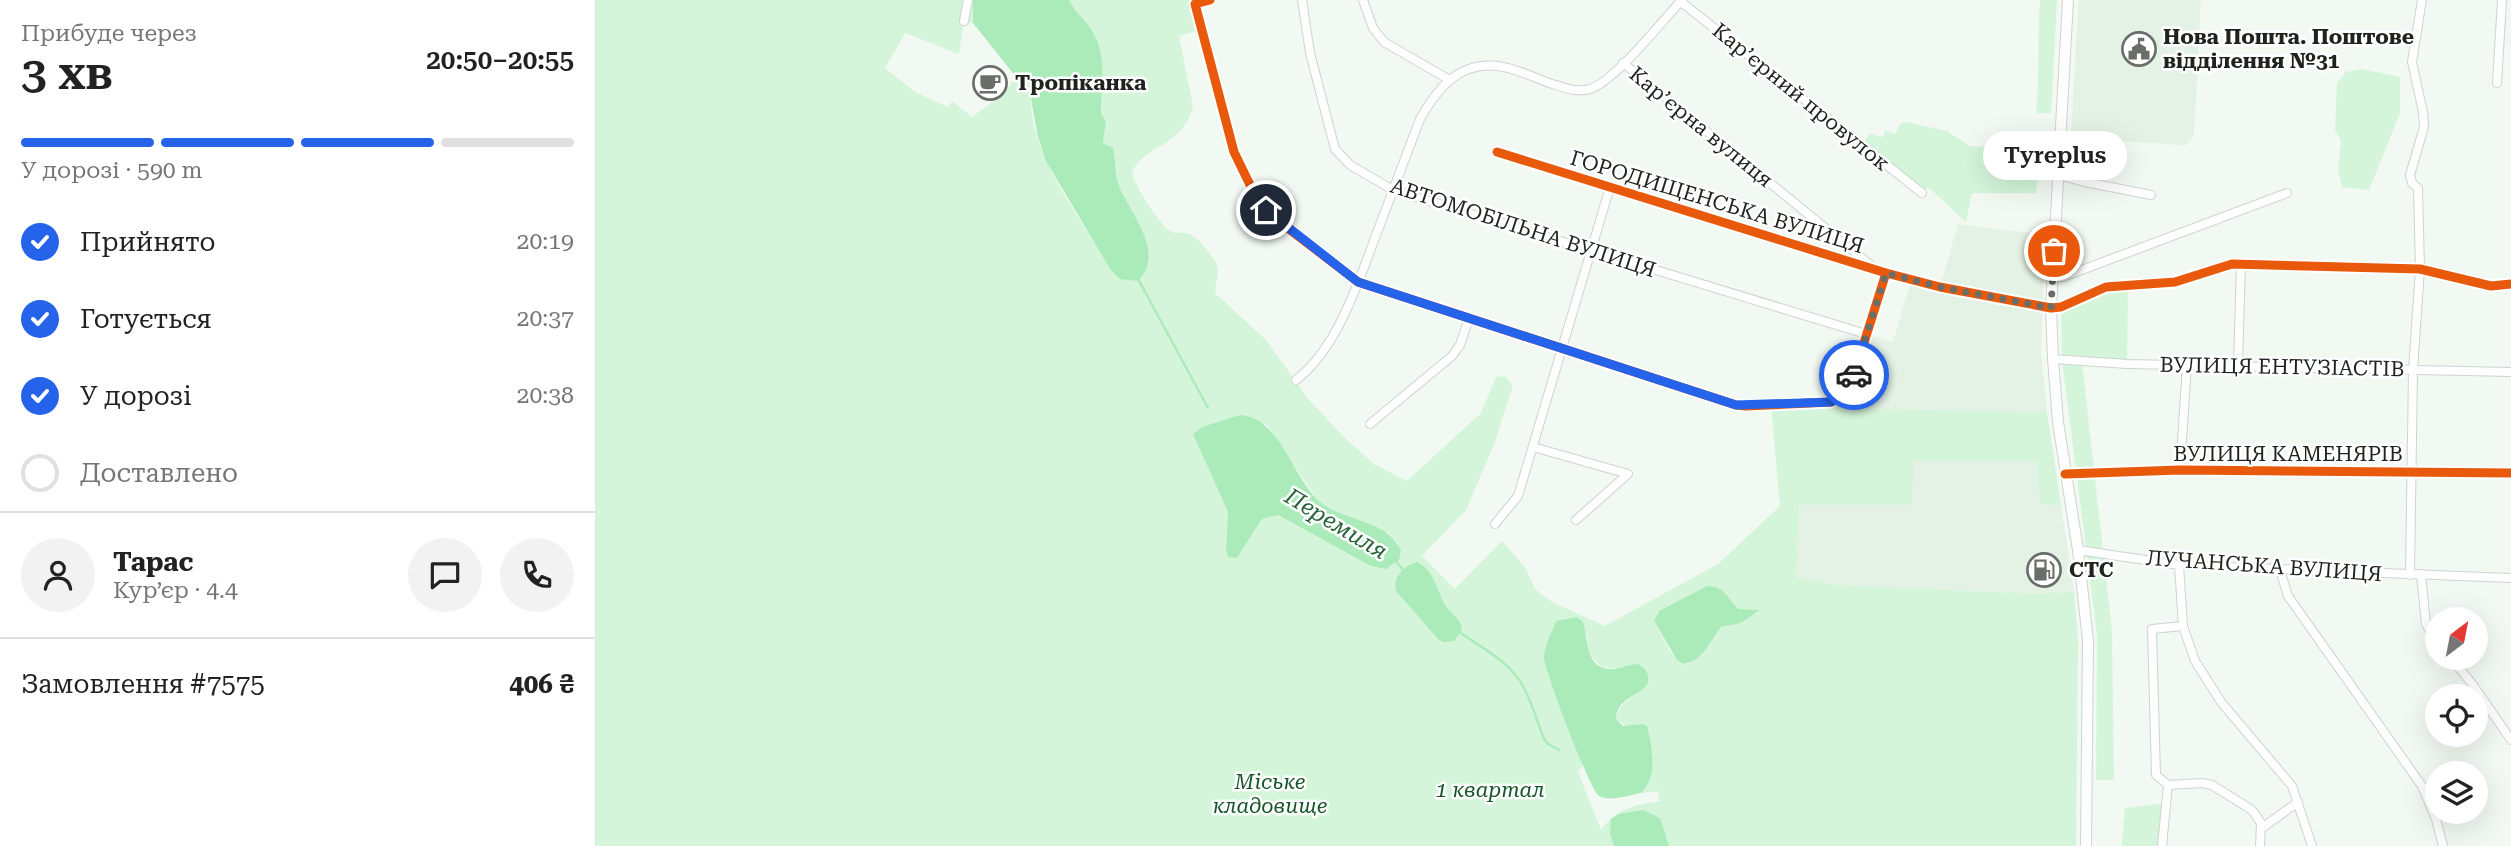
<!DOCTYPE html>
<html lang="uk">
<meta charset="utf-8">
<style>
:root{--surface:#fff;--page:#f2f2f2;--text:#222;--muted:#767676;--line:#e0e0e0;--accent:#2563eb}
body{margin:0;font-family:"Roboto Serif",serif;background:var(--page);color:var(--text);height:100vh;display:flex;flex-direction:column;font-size:26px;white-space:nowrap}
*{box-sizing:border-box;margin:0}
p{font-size:23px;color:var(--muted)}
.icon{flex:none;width:38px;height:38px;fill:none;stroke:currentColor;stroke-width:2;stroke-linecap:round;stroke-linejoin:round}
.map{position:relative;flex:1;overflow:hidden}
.sheet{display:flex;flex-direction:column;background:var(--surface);width:595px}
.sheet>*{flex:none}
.needle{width:46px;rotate:32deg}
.controls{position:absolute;left:1830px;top:607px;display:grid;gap:14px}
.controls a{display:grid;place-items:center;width:63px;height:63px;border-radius:50%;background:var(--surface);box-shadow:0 7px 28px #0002;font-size:35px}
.pin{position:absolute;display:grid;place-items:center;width:60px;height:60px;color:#fff;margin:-30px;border:4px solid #fff;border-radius:50%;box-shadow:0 2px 7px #0007}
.courier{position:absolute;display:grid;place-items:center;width:70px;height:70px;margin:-35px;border:5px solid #2563eb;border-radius:50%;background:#fff;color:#222;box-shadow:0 2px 9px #0007}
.bubble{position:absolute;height:49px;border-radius:24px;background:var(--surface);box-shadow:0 7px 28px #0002;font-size:23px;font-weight:600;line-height:49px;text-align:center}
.headline em{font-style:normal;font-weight:600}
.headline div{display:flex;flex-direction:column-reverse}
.headline{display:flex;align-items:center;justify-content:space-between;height:119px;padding:0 21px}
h1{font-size:46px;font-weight:600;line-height:52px}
.bar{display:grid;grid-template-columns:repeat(4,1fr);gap:10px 7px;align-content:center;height:84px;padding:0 21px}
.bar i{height:9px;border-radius:5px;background:var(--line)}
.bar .current{background:var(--accent)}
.bar p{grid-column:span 4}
.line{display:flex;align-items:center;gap:18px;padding:0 21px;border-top:2px solid var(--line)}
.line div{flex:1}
.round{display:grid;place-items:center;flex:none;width:74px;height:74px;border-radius:37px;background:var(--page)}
ol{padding:0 21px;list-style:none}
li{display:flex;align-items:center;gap:21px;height:77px}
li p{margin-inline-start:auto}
li .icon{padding:7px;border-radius:50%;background:var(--accent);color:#fff;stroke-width:4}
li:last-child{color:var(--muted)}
li i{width:38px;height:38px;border:4px solid var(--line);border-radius:50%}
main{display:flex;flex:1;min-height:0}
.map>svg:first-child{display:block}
.built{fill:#e4f2e6}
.green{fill:#d4f5da;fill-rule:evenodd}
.water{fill:#abebba}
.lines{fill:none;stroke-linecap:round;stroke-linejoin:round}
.stream{stroke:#abebba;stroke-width:2.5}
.minor-casing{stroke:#ced4cf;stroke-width:10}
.major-casing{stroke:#ced4cf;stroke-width:12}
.minor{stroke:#fdfefd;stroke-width:8}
.major{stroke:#fdfefd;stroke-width:10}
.cycleway-casing{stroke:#fff;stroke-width:13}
.cycleway{stroke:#e8590c;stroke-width:9}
.done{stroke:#696e69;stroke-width:7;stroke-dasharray:0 12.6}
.route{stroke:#2563eb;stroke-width:9}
.labels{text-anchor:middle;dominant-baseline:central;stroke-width:5;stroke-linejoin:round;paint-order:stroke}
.poi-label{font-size:21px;font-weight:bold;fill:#1f231f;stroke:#fff;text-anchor:start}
.street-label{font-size:21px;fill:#1f231f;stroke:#fff}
.park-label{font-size:21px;font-style:italic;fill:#16552a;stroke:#fff}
.water-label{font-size:23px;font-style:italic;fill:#266237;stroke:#fff}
</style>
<main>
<section class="sheet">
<div class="headline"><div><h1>3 хв</h1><p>Прибуде через</p></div><em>20:50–20:55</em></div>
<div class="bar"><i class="current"></i><i class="current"></i><i class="current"></i><i></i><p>У дорозі · 590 m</p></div>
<ol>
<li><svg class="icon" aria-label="check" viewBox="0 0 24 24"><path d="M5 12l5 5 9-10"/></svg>Прийнято<p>20:19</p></li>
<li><svg class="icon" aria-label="check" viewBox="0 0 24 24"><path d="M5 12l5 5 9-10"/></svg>Готується<p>20:37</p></li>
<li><svg class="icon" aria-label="check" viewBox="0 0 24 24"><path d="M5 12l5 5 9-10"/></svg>У дорозі<p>20:38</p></li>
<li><i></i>Доставлено</li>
</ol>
<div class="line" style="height:126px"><a class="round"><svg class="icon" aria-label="person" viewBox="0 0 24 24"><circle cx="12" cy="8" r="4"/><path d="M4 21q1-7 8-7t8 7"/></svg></a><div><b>Тарас</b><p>Кур’єр · 4.4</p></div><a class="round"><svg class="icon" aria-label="chat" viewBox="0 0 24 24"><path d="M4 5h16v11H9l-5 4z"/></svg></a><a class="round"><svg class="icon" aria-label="phone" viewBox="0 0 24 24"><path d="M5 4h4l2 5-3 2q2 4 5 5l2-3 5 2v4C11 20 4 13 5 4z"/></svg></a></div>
<div class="line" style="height:91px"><div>Замовлення #7575</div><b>406 ₴</b></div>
</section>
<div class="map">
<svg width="1916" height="846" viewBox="0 0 1916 846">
<rect width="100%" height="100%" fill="#f2f9f3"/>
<g class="built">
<polygon points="1484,0 1606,0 1599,136 1595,141 1590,145 1521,141 1476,131"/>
<polygon points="1363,224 1450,235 1446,352 1452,412 1236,408 1236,402 1250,393 1271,334 1298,342 1316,280 1345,287"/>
<polygon points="1318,461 1442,461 1444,505 1466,506 1479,591 1444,594 1243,585 1201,577 1204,505 1317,505"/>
</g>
<g class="green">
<path d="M0 0H378V23L369 22 364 54 310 33 290 68 320 92 353 107 357 101 377 117 409 94 421 77 440 80 443 86C441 91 436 95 436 101 436 156 488 221 515 269L547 230 523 184 518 149 508 142 511 121 506 114 508 70 474 0H599L605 30 584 36 598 106C590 146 546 146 537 173 539 185 565 225 575 231 581 234 586 232 591 233 602 235 616 254 621 263 627 275 618 283 621 294L671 340 714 400 751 439 779 464 812 481 886 413 901 377 910 376 918 385 900 442 871 510 827 556 860 589 907 541 930 567 940 589 957 602 1010 626 1123 564 1185 506 1176 405 1236 402V408L1452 412 1466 506 1444 505 1442 461H1319L1317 505H1204L1201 577 1244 585 1444 594 1479 591 1483 641 1481 846H0ZM621 424H671L721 498 735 510 794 533 803 544 804 560 795 567 683 515 667 519 645 554 631 549 633 512 599 434 607 427ZM1112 586C1130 585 1133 600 1144 609L1165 610 1146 623 1126 627 1113 647 1092 665C1076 661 1067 635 1059 621L1064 611ZM961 621 992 634C993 649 995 659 1008 667L1053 674C1052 695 1024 697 1021 719L1032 727 1047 724 1052 726C1057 747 1064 776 1046 793L1063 791 1065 801C1039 805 1022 808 1006 830L983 772 988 765 952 672 950 653Z"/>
<path d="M1445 0H1462L1456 113H1441C1445 75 1442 38 1445 0Z"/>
<polygon points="1766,69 1805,77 1805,113 1774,190 1747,187 1743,170 1746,140 1740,131 1742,83 1751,72"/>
<polygon points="1311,122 1352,131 1375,146 1383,147 1421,140 1445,143 1441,193 1377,193 1371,222 1334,188 1328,190 1268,143 1275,133 1283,137 1289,136 1290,130 1300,134 1306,123"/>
<polygon points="1533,285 1532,364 1487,362 1517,631 1519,780 1501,780 1502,635 1467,360 1466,307 1505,289"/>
<polygon points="1571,803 1567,846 1527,846 1530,808"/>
</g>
<g class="water">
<path d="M378 0H474C480 13 490 19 497 31 513 57 506 85 506 114L511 121 508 143 518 148C521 161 520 175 524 186 536 214 571 253 543 281L525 279 515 269 451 161 443 137 436 99 442 90V83L436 78 421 77 378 23Z"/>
<path d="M645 415C684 417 697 475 722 499 746 523 792 517 806 551L804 560 791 569 776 566 683 515 667 519 642 558 633 557 631 549 633 512 598 434 607 427Z"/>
<path d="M822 562C839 570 841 588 849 603 854 614 866 617 867 630L859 641 849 642 844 640 801 591C798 576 809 566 822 562Z"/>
<path d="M1112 586C1130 585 1133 600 1144 609L1165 610 1146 623 1126 627C1116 641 1107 661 1089 664L1082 660 1059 621 1064 611Z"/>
<path d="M982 617 988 622C993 638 991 668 1014 669 1024 670 1034 664 1043 664 1051 668 1058 679 1050 687 1038 698 1022 700 1021 719L1028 726 1047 724 1052 726C1057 747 1064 776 1046 793 1035 795 1013 803 1003 795 994 787 950 672 949 658 949 646 957 632 961 621Z"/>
<polygon points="1048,810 1065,818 1074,846 1019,846 1015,833 1016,819 1024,814"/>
</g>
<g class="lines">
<g class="stream">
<polyline points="543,279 613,408"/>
<polyline points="800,560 809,571"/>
<path d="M864 632C886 647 915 662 928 686 937 702 942 722 949 739L953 744 964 750"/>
</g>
<g class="minor-casing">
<g id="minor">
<polyline points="615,0 600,4 639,152 658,191 677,216 763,282 1141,405 1151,406 1236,402 1246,397 1256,384 1291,273"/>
<polyline points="707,0 715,53 740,149 755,165 798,190 1271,334"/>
<polyline points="768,0 778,28 789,42 853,79"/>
<polyline points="1085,1 1327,193"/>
<polyline points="369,21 373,0"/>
<polyline points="1028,63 1278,267"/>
<polyline points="1902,83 1907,0"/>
<polyline points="902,152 1291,273 1345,287 1456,308 1466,307 1511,287 1580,282 1637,264 1825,269 1896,286 1916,284"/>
<polyline points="1463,175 1490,182 1556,195"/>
<polyline points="1458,277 1468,277 1692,193"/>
<polyline points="1458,359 1532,364 1916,372"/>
<polyline points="1643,366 1646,264"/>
<path d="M701 380C744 347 764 279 783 230 797 193 811 156 825 119 842 89 864 61 903 66 920 68 938 77 954 83 968 87 981 93 995 89 1020 81 1067 21 1087 0"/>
<polyline points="775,424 857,356 865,345 874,318"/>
<polyline points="938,447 1033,474 981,520"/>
<polyline points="1585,470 1592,365"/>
<polyline points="1470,474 1585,470 1916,473"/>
<polyline points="900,524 923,496 1015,187"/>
<polyline points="1483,550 1584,565 1916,578"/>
<polyline points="1584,565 1588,626 1600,661 1626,702 1697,786 1717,846"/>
<polyline points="1685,570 1693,596 1827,786 1841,819 1848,846"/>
<polyline points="1826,574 1831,624 1843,644"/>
<polyline points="1815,575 1818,370 1825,269 1823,188 1817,183 1815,175 1829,127 1828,112 1817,62 1827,0"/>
<polyline points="1856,658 1878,685 1916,740"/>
<polyline points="1573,785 1561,775 1557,629 1588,626"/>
<polyline points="1573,785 1607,783 1617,785 1657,810 1666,823 1665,846"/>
<polyline points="1667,828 1703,802"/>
<polyline points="1567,846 1573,785"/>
</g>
</g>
<g class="major-casing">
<polyline id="major" points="1473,0 1456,308 1458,359 1463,422 1483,550 1493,640 1491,846"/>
</g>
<use href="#minor" class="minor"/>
<use href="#major" class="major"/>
<g class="cycleway-casing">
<g id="cycleway">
<polyline points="615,0 600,4 639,152 658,191 677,216 763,282 1141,405 1151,406 1236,402 1246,397 1256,384 1291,273"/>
<polyline points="902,152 1291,273 1345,287 1456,308 1466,307 1511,287 1580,282 1637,264 1825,269 1896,286 1916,284"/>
<polyline points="1470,474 1585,470 1916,473"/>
</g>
</g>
<use href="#cycleway" class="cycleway"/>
</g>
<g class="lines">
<polyline class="done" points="1259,375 1291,273 1345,287 1456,308 1459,251"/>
<polyline class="route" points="671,210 763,282 1141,405 1236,402 1250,393 1259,375"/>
</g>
<defs>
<g id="civic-ring" transform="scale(1.75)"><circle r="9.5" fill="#fff" stroke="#696e69" stroke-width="1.5"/><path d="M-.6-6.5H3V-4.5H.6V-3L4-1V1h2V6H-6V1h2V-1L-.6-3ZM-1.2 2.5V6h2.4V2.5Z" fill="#696e69"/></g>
<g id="cafe-ring" transform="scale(1.75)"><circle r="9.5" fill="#fff" stroke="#696e69" stroke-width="1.5"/><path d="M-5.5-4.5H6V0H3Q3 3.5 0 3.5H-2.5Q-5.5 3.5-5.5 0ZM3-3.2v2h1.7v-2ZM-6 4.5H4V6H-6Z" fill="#696e69"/></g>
<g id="fuel-ring" transform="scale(1.75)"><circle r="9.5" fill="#fff" stroke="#696e69" stroke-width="1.5"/><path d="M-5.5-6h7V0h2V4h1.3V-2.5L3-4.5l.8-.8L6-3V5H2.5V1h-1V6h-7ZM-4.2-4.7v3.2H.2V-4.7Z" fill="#696e69"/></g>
</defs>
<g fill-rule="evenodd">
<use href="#civic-ring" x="1544" y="49"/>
<use href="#cafe-ring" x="395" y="83"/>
<use href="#fuel-ring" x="1449" y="570"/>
</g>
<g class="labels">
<g class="poi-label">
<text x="1568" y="37">Нова Пошта. Поштове<tspan x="1568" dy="24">відділення №31</tspan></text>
<text x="420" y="83">Тропіканка</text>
<text x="1474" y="570">СТС</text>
</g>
<g class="street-label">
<text transform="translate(1206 97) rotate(39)">Карʼєрний провулок</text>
<text transform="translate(1106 127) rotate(39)">Карʼєрна вулиця</text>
<text transform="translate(1122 202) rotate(17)">ГОРОДИЩЕНСЬКА ВУЛИЦЯ</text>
<text transform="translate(928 228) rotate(18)">АВТОМОБІЛЬНА ВУЛИЦЯ</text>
<text transform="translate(1687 367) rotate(1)">ВУЛИЦЯ ЕНТУЗІАСТІВ</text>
<text x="1693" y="454">ВУЛИЦЯ КАМЕНЯРІВ</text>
<text transform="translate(1669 566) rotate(4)">ЛУЧАНСЬКА ВУЛИЦЯ</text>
</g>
<g class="park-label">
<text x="675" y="782">Міське<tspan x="675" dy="24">кладовище</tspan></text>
<text x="895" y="790">1 квартал</text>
</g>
<g class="water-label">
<text transform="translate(741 524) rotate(31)">Перемиля</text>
</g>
</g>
</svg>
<div class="controls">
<a><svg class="needle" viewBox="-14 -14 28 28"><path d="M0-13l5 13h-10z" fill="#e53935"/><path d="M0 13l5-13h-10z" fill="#767676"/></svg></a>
<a><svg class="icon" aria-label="locate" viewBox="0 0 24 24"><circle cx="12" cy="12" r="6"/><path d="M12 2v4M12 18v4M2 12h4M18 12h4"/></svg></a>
<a><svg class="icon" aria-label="layers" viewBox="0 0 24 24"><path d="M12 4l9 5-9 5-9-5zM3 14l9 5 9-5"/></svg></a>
</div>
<div class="pin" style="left:1459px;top:251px;background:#ea580c"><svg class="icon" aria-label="bag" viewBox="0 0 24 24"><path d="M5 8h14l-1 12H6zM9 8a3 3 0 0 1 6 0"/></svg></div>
<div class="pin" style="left:671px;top:210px;background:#1f2937"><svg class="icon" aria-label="home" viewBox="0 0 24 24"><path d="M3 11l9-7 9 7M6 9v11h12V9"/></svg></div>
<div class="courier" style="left:1259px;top:375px"><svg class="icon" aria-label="car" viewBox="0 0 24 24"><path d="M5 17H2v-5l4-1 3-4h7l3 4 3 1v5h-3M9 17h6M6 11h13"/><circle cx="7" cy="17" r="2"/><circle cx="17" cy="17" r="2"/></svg></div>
<div class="bubble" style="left:1388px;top:131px;width:144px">Tyreplus</div>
</div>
</main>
